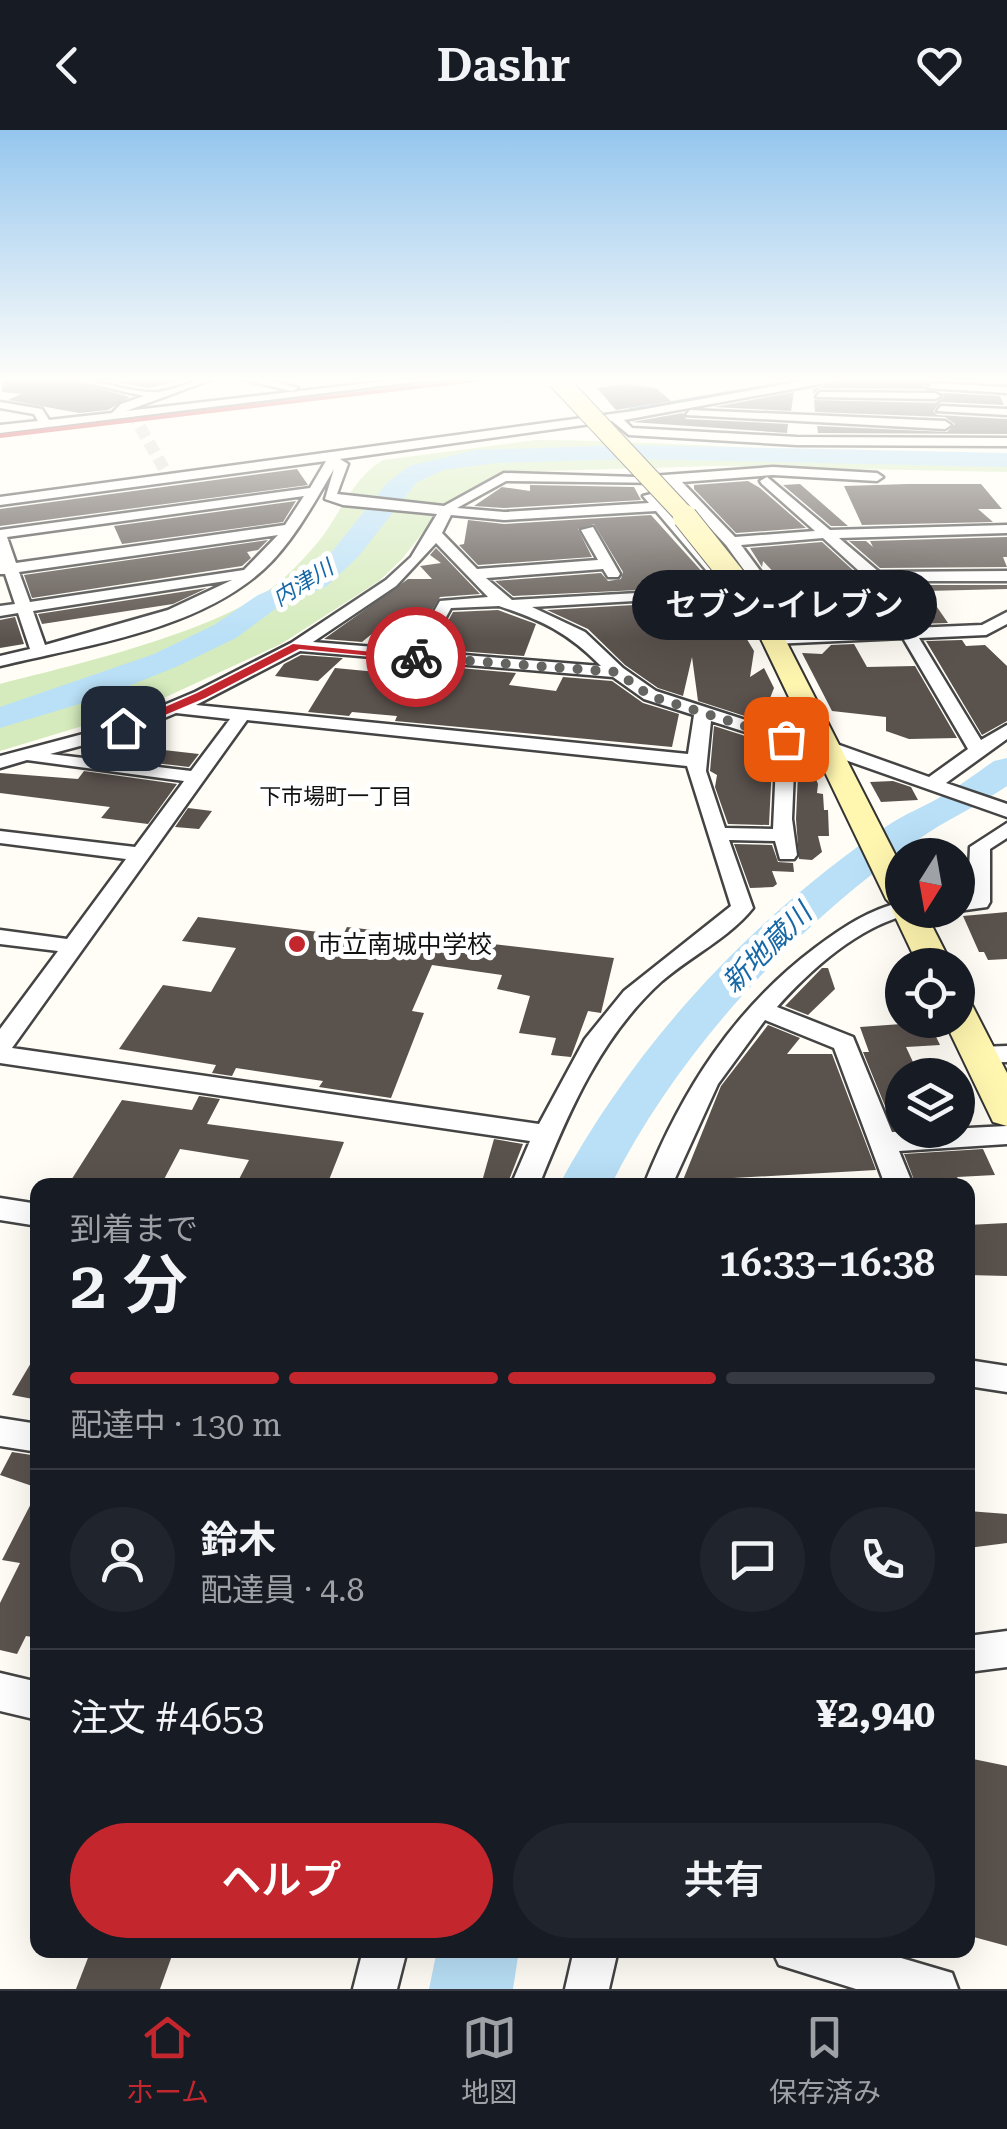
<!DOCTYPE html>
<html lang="ja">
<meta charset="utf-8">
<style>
:root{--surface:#171b24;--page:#20242c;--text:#f1f3f6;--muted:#9ea1a6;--line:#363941;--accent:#c4262e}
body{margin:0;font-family:"Roboto Serif","Noto Sans JP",serif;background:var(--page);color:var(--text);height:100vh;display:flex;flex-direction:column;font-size:38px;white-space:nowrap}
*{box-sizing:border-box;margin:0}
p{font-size:32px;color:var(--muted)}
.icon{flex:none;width:55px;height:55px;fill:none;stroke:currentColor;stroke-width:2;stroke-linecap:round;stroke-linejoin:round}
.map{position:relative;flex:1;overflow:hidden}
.details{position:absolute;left:30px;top:1048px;width:945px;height:780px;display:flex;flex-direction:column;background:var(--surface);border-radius:20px;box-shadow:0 10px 40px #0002}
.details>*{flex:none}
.needle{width:65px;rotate:191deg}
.buttons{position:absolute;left:885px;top:708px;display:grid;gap:20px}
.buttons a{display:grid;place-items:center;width:90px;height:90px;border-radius:50%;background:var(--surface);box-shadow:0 10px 40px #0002;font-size:50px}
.pin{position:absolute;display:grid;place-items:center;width:85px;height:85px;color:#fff;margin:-42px;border-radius:20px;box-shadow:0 5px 15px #0006}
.courier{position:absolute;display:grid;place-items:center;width:100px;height:100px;margin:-50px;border:8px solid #c4262e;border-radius:50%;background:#fff;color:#222;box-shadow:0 2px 12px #0007}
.bubble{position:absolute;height:70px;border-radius:35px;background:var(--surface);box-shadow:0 10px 40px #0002;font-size:32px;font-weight:600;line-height:70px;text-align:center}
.head em{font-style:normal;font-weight:600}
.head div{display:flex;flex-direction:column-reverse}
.head{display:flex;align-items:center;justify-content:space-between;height:170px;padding:0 40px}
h1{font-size:65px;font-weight:600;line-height:75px}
.bar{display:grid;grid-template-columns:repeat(4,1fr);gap:15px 10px;align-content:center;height:120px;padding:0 40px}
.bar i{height:12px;border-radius:8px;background:var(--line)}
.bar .active{background:var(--accent)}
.bar p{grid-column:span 4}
.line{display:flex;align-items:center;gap:25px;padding:0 40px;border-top:2px solid var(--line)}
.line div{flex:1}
.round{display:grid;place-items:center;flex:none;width:105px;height:105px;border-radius:52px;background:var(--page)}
.cta{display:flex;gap:20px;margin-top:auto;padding:20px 40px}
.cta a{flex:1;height:115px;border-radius:60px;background:var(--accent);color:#fff;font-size:40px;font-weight:600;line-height:115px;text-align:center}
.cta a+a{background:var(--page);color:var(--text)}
header{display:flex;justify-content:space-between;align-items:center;height:130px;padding:0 40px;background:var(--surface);font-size:45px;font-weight:600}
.menu{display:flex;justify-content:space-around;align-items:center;height:140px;border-top:2px solid var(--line);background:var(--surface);font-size:28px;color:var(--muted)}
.menu a{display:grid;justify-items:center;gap:5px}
.menu .active{color:var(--accent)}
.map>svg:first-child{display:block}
.green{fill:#d5ebbd}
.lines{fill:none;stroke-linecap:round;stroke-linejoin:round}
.stream{stroke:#3f96cf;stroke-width:4}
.river{fill:#b9e0f7;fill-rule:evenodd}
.building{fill:#5a524d}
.minor-tunnel{stroke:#dbdad3;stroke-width:12;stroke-dasharray:12 6;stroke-linecap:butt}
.minor-casing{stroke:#444;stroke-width:5}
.secondary-casing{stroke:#333;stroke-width:4}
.minor{fill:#fff;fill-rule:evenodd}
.secondary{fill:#fff6b0;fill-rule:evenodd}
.rail{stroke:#c4262e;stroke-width:4}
.secondary-bridge-far1-casing{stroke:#333;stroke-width:21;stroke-linecap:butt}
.secondary-bridge-casing{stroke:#333;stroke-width:26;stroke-linecap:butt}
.secondary-bridge-far1{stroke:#fff6b0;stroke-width:19}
.secondary-bridge{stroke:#fff6b0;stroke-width:24}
.route{fill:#c4262e}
.done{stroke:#646461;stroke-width:10;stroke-dasharray:0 18}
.poi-dot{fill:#c4262e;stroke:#fff;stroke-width:4}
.labels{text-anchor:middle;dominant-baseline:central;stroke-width:10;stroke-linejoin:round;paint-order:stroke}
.far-water-label{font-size:22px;font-style:italic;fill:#1768a6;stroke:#fff}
.far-neighbourhood-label{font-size:22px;fill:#111;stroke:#fff}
.poi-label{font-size:25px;fill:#111;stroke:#fff;text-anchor:start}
.water-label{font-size:28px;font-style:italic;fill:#1768a6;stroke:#fff}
</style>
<header><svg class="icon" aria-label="back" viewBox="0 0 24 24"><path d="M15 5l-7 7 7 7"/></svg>Dashr<svg class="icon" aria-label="heart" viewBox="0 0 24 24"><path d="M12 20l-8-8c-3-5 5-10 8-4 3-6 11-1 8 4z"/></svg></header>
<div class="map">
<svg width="1007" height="1859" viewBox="0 0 1007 1859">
<rect width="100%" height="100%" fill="#fffdf5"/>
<path class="green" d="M536 310C693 311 849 328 1007 323V342L716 336 504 342 446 373 402 429 379 451 281 514 142 578 0 621V554C77 534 229 500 285 447 298 435 311 421 322 407 342 380 353 348 383 330Z"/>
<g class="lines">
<g class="stream">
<polyline points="247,272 446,249"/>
<polyline points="630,280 810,249"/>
</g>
<g class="river">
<polygon points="630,315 1007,323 1007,337 630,329 496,333 443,340 416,353 358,427 327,456 278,477 236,508 176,537 96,569 0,598 0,577 154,524 214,495 258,465 307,444 326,429 387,353 409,336 475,320"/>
<path d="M1007 628V656C978 676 945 690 916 711 792 800 680 918 611 1055H559C637 911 754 786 890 694 905 684 921 678 937 669 957 658 975 644 994 631Z"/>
<polygon points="437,1820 519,1820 513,1859 429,1859"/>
</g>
</g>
<g class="building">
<polygon points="3,249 65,249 130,267 108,280 79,283 8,270 21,264 2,262"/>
<polygon points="99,249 190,249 148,258"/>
<polygon points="857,249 991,249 993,252 932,249 925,259 820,258 813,264 813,259"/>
<polygon points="625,254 656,258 671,271 616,280 597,258"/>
<polygon points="794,262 791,281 714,277"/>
<polygon points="943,263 1000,266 1004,275 941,272 933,281 937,285 1007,289 1007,304 818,303 817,296 947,302 955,294 945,287 815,282 814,270 935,273 944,267"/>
<polygon points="683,283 686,289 788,294 787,303 632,292"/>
<polygon points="297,339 308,355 0,396 0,379"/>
<polygon points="748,351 760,358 806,398 736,403 694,359 694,355"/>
<polygon points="800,354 848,396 831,396 783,355"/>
<polygon points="908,354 981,354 1002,379 978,379 993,392 862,395 844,356"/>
<polygon points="530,355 634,357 641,370 504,378 474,376 502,357 530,361"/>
<polygon points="296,371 283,392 122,414 114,396"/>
<polygon points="651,385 715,456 754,521 750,547 764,538 774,558 763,586 789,591 785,599 698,571 692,527 683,566 658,558 625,535 588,499 547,480 651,474 663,465 659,459 513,466 495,451 601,443 608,451 621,449 623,442 594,394 578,399 592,427 478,435 459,415 464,414 468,390 504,394"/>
<polygon points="1007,407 1007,427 1003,427 1007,437 880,438 849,411 866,411 873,417 870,411"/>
<polygon points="268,410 258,420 247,422 251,428 242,436 32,468 24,445"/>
<polygon points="822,412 866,452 879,475 845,475 854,494 843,494 845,497 826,498 763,431 762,437 750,418"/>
<polygon points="436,418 480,464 440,467 417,504 420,497 384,494 362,512 324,509 408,449 432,449 420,436 441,433 430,425"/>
<polygon points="892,455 1007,455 1007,459 926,461 948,493 915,494"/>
<polygon points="207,458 173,474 42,494 38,484"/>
<polygon points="498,480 536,494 524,526 433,519 453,482"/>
<polygon points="15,487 24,514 0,518 0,490"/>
<polygon points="962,510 966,516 985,515 1007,536 1007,591 982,605 926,511"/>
<polygon points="854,514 867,537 915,536 957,608 909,609 886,601 886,587 832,581 802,523 822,524 831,515"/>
<polygon points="301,525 343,528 318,551 275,546 284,534"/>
<polygon points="403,533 516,543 509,555 556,561 563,547 612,551 643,573 679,584 672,617 395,591 397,586 352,582 349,586 308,582 335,538 398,544"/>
<polygon points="714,596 773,615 769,695 728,694 715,657 717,645 710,641"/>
<polygon points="107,614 146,618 199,624 189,637 96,626"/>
<polygon points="799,621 805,622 818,654 817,663 823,664 824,680 828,680 829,706 818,706 822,722 812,730 799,729 796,689"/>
<polygon points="84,641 177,654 148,694 101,688 110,677 0,663 0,643 78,649"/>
<polygon points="893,651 911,657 918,670 881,672 870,652"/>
<polygon points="188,678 212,681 199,699 175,697"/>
<polygon points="734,714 772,715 778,732 793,733 794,742 772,741 777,754 773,757 750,758"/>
<polygon points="1007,782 1007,829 988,830 984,822 979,822 963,786"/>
<polygon points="198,787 343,805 347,797 614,828 601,883 588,881 571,927 551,925 556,908 519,903 530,866 497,859 502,845 432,835 412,881 424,883 391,968 319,957 323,951 236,938 232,946 212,943 216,935 119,919 163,855 211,862 236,818 182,811"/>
<polygon points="822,838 828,838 835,859 808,885 785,876"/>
<polygon points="929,892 940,915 906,917 919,945 902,945 902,998 894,998 863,922 869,922 860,897"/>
<polygon points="768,895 800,908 787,924 832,924 876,1040 733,1048 732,1055 681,1055 721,956"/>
<polygon points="199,966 220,969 207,994 344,1012 327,1055 236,1055 249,1030 180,1019 161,1055 68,1055 122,970 192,980"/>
<polygon points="494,1009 523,1014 507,1055 481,1055"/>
<polygon points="983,1019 995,1045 957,1047 960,1053 927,1055 916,1055 904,1024"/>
<polygon points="1007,1093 1007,1146 968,1145 968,1095"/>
<polygon points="38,1221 38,1270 12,1265"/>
<polygon points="12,1322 38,1326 38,1358 0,1345"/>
<polygon points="38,1360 38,1508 26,1506 17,1524 0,1520 0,1473 20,1433 2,1430"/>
<polygon points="968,1381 1007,1384 1007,1413 968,1418"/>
<polygon points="968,1628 1007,1636 1007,1816 970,1806 968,1793"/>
<polygon points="91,1820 174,1820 160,1859 76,1859"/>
</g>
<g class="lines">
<polyline class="minor-tunnel" points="131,281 167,344"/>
<g class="minor-casing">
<g id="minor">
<path d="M69 249C97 249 132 264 158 262 177 260 193 249 213 249L126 281 404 249H438L0 303V295L38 291 34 284 0 278V272L42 279 49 290 112 283 121 274 144 266Z"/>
<polygon points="240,249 263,249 298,258 292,261"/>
<path d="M814 249H847L624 290 632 298 797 307 1007 308V316L797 315 629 305 612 291 340 329 348 334 337 364 444 376 504 343 637 347 773 337 877 343 883 347 877 351 773 345 682 352 735 407 815 401 762 354 760 351 767 347 830 400 1007 395V403L839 408 879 442 1007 441V451H885L913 498 982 495 1007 482V494L986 505 919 508 981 610 1007 595V609L946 653 1007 674V687L820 621 795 616 792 689 797 725 794 729H780L775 711 729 710 753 778C729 808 691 826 662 851 601 906 569 981 539 1055H511L530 1011 0 933V899L58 821 0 814V800L67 809 126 729 0 713V701L135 717 184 651 27 630 0 638V626L117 595 195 562 291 513 386 450 411 427 437 384 343 375 325 369 334 339C314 373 293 412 264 439 196 501 86 515 0 536V526L30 519 18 483 0 486V476L15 474 5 444H0V400L310 358 326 331 0 375V367L634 281ZM506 351 668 353 726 415 757 458 760 500 768 505 776 500 773 458 741 415 823 408 869 450 898 499 773 504 765 509 773 514 903 508 968 619 929 647 831 612 789 604 656 561 623 538 585 502 532 477 651 470 659 465 656 462 512 470 486 448 603 439 608 447H618L620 444 593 397 581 400 598 430 477 439 442 403 451 385 504 390 656 381 745 486H757V480L655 363 643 366 649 373 504 382 457 378ZM304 366 285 395 16 433 7 407ZM278 405 244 440 30 472 19 442ZM436 413 488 467 440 471 412 520 313 512 396 456ZM232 450 168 480 45 515 33 481ZM499 476C543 491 567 502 601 536L427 522 451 478ZM300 521 613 547 644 569 694 585 688 624 196 575ZM176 583 230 589 191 641 50 624 129 603ZM247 590 687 636 731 776 624 861 585 909 539 994 12 918ZM711 591 777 612 773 699 725 698 706 641Z"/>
<polygon points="932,253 1007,257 1007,263 928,258"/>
<polygon points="820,262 935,263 941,266 935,269 816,267"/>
<polygon points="941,276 1007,279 1007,285 937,281"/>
<polygon points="690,280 945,291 951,295 945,299 686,285"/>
<polygon points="1007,693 1007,708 990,719 990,772 987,777 958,781 956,780 958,768 968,766 970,717"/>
<path d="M902 772V780H912L910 784C859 796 811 839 777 877L853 907 892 1002 1007 996V1014L899 1021 913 1055H885L834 918 765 890 718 954 672 1055H644C682 960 734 879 815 818 842 798 868 780 902 772Z"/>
<polygon points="1007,916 1007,932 979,933 967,925 979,917"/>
<polygon points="0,1068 38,1074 38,1096 0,1090"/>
<polygon points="968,1230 1007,1236 1007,1262 968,1256"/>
<polygon points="0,1288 38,1294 38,1322 0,1316"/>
<polygon points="1007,1501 1007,1537 968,1542 968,1506"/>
<polygon points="0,1543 38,1552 38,1590 0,1581"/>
<polygon points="363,1820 407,1820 397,1859 353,1859"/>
<polygon points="574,1820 618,1820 609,1859 565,1859"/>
<polygon points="772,1820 874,1820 952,1843 958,1859 856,1859 779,1835"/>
</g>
</g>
<g class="secondary-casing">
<g id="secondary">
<polygon points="744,454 752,456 785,509 902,738 902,780 924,780 952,835 918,835 892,780 894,777 886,769 761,509 733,461"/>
<polygon points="958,869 971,873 1007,943 1007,996 993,992 944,890 958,890"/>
</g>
</g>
<use href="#minor" class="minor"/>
<use href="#secondary" class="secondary"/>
<polyline class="rail" points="0,306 483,249"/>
<g class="secondary-bridge-far1-casing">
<polyline id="secondary-bridge-far1" points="557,249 688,389"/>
</g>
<g class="secondary-bridge-casing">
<polyline id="secondary-bridge" points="685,387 744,461"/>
</g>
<use href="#secondary-bridge-far1" class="secondary-bridge-far1"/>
<use href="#secondary-bridge" class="secondary-bridge"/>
</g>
<linearGradient id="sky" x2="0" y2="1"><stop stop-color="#95c6ee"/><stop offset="0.49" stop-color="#fffefa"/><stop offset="1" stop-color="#fffefa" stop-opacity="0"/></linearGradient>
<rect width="1007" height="509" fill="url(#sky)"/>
<polygon class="route" points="293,514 422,527 416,530 299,519 205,568 127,601 117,598 197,563"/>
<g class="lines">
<polyline class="done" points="416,527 617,542 650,566 786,609"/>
</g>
<circle class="poi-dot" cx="297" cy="814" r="10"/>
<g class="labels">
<g class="far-water-label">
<text transform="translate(303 453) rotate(-32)">内津川</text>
</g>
<g class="far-neighbourhood-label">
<text x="336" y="666">下市場町一丁目</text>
</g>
<g class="poi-label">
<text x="317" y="814">市立南城中学校</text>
</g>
<g class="water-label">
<text transform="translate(767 818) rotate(-45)">新地蔵川</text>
</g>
</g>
</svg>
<div class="buttons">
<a><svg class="needle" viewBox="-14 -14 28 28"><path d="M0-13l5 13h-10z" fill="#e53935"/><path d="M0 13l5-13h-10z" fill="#9ea1a6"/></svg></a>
<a><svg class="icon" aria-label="locate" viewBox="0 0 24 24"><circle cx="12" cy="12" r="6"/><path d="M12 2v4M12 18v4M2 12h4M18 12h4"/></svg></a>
<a><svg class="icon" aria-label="layers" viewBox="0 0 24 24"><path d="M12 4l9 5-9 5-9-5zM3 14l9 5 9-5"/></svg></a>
</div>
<div class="pin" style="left:786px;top:609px;background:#ea580c"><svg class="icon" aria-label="bag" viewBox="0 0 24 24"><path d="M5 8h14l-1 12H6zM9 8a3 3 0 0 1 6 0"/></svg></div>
<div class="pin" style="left:123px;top:598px;background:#1f2937"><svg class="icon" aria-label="home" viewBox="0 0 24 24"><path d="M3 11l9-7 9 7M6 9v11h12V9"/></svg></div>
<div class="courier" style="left:416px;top:527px"><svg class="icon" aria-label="bike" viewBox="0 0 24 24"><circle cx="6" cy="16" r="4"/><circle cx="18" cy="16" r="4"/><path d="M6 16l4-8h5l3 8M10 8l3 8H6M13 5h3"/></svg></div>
<div class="bubble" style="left:632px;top:440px;width:305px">セブン-イレブン</div>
<section class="details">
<div class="head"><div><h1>2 分</h1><p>到着まで</p></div><em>16:33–16:38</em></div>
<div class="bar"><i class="active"></i><i class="active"></i><i class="active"></i><i></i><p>配達中 · 130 m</p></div>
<div class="line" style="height:180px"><a class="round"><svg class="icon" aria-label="person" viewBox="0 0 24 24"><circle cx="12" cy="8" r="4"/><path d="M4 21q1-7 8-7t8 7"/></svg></a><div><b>鈴木</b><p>配達員 · 4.8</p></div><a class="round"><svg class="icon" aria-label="chat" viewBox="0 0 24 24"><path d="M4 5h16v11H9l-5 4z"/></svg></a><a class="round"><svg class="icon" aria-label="phone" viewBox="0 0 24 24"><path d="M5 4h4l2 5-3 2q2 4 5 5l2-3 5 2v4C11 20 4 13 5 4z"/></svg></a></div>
<div class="line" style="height:130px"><div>注文 #4653</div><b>¥2,940</b></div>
<div class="cta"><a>ヘルプ</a><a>共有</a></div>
</section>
</div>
<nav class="menu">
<a class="active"><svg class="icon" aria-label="home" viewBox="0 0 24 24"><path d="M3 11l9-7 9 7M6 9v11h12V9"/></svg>ホーム</a>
<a><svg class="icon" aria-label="map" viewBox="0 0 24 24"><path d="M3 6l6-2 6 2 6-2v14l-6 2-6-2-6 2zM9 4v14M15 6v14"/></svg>地図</a>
<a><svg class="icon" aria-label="saved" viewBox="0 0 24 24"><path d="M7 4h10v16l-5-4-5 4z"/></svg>保存済み</a>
</nav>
